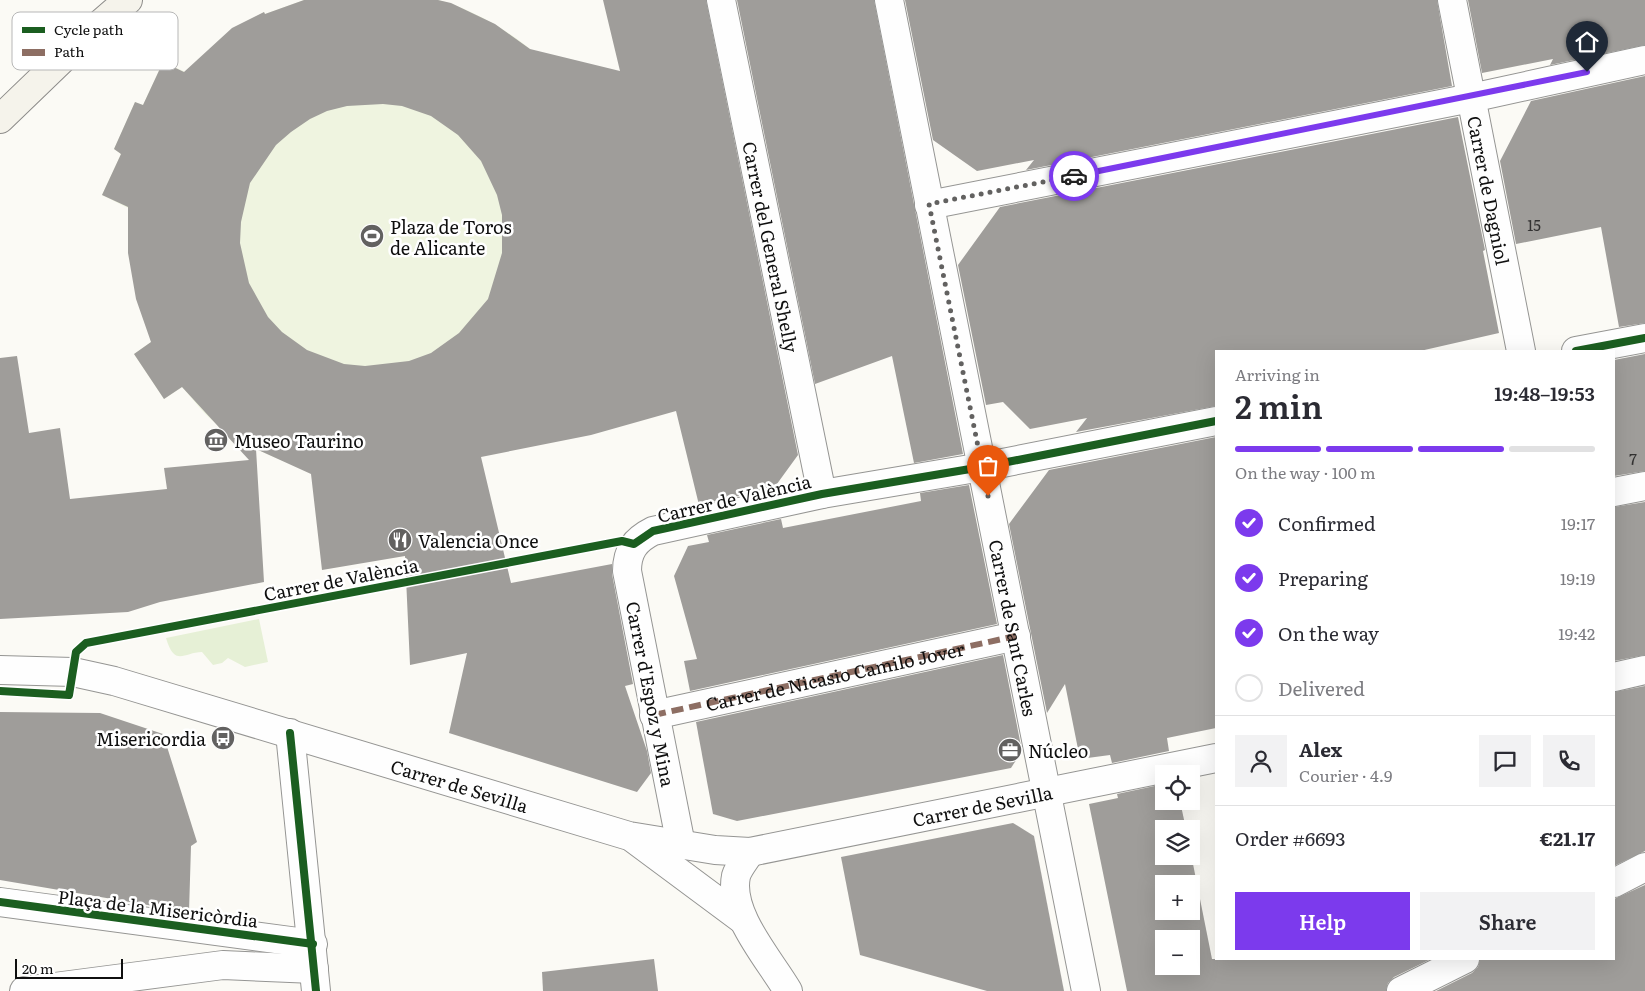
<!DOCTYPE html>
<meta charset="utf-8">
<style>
:root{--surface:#fff;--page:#f2f2f3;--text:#2b2b33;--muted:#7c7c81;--line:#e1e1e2;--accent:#7c3aed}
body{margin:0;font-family:Literata,serif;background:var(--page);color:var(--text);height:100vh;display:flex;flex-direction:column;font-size:19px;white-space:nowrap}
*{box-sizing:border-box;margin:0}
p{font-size:16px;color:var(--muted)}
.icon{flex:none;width:28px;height:28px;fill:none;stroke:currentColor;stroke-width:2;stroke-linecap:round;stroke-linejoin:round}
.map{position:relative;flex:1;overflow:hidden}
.sheet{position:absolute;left:1215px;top:350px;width:400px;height:610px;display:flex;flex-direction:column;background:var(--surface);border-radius:0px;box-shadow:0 5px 20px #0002}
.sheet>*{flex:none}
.tools{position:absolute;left:1155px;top:765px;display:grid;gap:10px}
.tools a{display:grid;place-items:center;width:45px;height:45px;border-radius:0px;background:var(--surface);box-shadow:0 5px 20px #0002;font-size:25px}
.scale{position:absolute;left:15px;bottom:12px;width:108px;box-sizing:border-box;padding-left:5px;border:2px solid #0f0f0f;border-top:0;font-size:14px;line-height:18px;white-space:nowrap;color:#0f0f0f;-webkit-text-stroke:4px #fff;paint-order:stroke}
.pin{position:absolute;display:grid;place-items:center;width:42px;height:42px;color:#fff;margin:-51px -21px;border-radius:50% 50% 50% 0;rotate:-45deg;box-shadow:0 0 5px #0007}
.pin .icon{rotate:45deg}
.courier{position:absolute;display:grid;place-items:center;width:50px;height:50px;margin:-25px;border:4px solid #7c3aed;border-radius:50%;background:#fff;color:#222;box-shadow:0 1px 6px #0007}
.summary em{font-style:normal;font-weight:600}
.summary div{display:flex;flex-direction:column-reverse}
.summary{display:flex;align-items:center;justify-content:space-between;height:85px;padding:0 20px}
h1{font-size:32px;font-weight:600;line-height:38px}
.bar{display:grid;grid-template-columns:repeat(4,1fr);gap:8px 5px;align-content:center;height:60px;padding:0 20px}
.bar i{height:6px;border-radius:4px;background:var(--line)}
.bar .selected{background:var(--accent)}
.bar p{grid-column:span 4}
.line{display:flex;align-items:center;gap:12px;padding:0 20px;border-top:1px solid var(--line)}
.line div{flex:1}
.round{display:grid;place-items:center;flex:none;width:52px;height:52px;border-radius:0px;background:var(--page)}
ol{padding:0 20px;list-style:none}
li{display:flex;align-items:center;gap:15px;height:55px}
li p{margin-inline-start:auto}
li .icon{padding:5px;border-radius:50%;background:var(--accent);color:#fff;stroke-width:4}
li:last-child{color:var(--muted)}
li i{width:28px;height:28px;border:2px solid var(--line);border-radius:50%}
.action{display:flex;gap:10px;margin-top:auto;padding:10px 20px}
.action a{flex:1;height:58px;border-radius:0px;background:var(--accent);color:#fff;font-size:20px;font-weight:600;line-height:58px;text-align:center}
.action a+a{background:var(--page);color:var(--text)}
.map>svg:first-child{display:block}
.green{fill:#e6f0d6}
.pitch{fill:#eff4e0}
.building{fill:#9f9d9a;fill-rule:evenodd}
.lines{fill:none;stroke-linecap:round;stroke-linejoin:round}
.street-casing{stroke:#959593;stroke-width:30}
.secondary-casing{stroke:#8c8b89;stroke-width:30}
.street{stroke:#fefefe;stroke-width:28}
.secondary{stroke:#f5f3eb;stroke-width:28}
.quiet{stroke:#8d6e63;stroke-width:6;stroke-dasharray:12 6;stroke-linecap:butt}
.cycleway-casing{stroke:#fff;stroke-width:11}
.cycleway{stroke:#1b5e20;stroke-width:8}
.done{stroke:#626160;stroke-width:5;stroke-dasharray:0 9}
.route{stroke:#7c3aed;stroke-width:6}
.labels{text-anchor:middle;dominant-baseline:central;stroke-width:5;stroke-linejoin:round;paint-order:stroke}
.number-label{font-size:15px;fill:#333232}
.street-label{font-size:18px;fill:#0f0f0f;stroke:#fff}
.poi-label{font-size:18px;fill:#0f0f0f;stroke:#fff;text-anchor:start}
.key{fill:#fff;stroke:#b7b7b7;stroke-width:1}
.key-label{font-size:14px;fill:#0f0f0f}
</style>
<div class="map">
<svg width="1645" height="991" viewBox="0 0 1645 991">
<rect width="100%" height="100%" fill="#fbfaf5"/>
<path class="green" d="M259 619 268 662 245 667 228 658 222 663 213 665 202 652C184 652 175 668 166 638Z"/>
<path class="pitch" d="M304 0H438C480 10 542 50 566 86 582 111 595 145 608 172L341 479C294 467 251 452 213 421 202 412 192 398 182 387L164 399 134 354 151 342 128 208 102 195 121 154 114 149 135 102 143 105 163 62 188 73 221 38 222 40 264 12 265 14Z"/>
<g class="building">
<path d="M304 0H438L451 3 495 24 530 49 620 71 603 0H706L798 455 774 488 699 505 676 411 591 435 481 457 511 583 612 564V574L633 684 625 686 647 751 651 773 637 792 449 733 467 653 410 665 405 556 322 570 311 474 256 449 264 582 160 602 128 612 0 619V358L17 356 29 433 60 428 70 499 167 489 164 468 249 460 182 387 164 399 134 354 151 342 136 299 128 253V207L102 195 121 154 114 149 135 102 143 105 163 62 184 72 232 28 264 12 265 14ZM383 104 402 106 431 116 458 135 481 161 497 195 502 215V253L488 299 459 333 431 353 409 361 365 366 344 364 307 350 282 332 268 317 249 283 240 243 241 222 250 183 276 145 291 132 310 119 327 111 347 106Z"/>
<polygon points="737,0 874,0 963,454 914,463 892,356 815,384"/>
<polygon points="905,0 1437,0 1452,86 1026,170 1034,160 977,171 933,140"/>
<polygon points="1468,0 1645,0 1645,45 1550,65 1553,59 1482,73"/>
<polygon points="1645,76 1645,323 1619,327 1601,227 1516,244 1500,161 1531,101"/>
<polygon points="1458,117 1485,250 1483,251 1499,333 1420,351 1216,351 1216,406 1076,432 1087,418 1030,429 1003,402 986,405 958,265 1000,207"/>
<polygon points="1645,354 1645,471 1614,476 1614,360"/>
<polygon points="1216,437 1216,728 1167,738 1169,751 1112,763 1110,755 1080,759 1065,684 1047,713 1009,524 1049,470"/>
<polygon points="969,485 997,624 690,691 684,661 697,659 674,576 688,546 709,542 707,535 781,519 783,528 921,501 920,493"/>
<polygon points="1645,502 1645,655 1614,661 1614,507"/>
<polygon points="1003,655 1022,751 1011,768 737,821 713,814 696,722"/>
<polygon points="1645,686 1645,851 1614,866 1614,692"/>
<polygon points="0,712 100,713 163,734 197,842 191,846 189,912 0,880"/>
<path d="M1164 784V801H1180L1186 829H1164V856H1191V854L1212 959H1431L1394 977 1388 983 1386 991H1127L1089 804 1118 798 1117 794ZM1164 884H1191V911H1164ZM1164 939H1191V966H1164Z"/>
<polygon points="1013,823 1034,836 1064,991 987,991 860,955 841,857"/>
<polygon points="1645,885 1645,991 1436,991 1472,973 1478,967 1480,959 1614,959 1614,899"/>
<polygon points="654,959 658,991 543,991 542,972"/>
</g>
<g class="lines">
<g class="street-casing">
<g id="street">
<path id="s1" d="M721 0 822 494"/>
<path id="s2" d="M889 0 1086 991"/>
<path id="s3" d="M1452 0 1521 351"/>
<polyline points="929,205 1471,98 1645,60"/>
<polyline points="1576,351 1645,338"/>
<polyline points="1614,492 1645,486"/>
<path id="s4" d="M0 670 73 672 114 681 629 836 715 850 750 852 1216 758"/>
<polyline points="1614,677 1645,670"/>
<polyline points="654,715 1016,636"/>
<polyline points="290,733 316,991"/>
<polyline points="634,839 743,920"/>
<path d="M681 845 627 571C627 551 635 540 653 531L822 494 982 467 1216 421"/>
<path d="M750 852C746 859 738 868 736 876 728 914 770 960 788 991"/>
<polyline points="1614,883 1645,867"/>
<polyline points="0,902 313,944"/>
<polyline points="24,991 223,965 314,969"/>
<polyline points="1401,991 1465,959"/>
</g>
</g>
<g class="secondary-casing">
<polyline id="secondary" points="0,119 84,38 128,0"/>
</g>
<use href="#street" class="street"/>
<use href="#secondary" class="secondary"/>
<path class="quiet" id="s5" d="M654 715 1016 636"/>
<g class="cycleway-casing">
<g id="cycleway">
<polyline points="1576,351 1645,338"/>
<polyline points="0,691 69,695 76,652 86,643 622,541 634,544 653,531 822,494 982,467 1216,421"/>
<polyline points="290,733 316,991"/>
<polyline points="0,902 313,944"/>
</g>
</g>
<use href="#cycleway" class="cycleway"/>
</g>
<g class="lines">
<polyline class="done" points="988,496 929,204 1074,176"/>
<polyline class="route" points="1074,176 1587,72"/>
</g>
<defs>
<g id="stadium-disc" transform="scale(1.25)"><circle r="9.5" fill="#626160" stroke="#fff"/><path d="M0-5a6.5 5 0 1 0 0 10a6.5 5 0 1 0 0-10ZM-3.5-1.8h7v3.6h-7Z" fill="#fff"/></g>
<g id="museum-disc" transform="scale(1.25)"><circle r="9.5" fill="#626160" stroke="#fff"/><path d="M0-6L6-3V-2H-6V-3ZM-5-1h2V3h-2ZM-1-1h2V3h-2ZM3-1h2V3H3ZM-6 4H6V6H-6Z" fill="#fff"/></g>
<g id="restaurant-disc" transform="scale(1.25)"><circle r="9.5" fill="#626160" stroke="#fff"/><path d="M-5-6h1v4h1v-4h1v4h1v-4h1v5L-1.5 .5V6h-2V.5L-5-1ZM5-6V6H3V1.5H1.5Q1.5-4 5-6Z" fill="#fff"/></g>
<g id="bus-disc" transform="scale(1.25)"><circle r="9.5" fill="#626160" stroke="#fff"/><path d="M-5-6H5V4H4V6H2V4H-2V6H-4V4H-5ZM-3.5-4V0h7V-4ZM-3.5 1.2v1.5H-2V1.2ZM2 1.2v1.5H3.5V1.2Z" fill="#fff"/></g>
<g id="office-disc" transform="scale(1.25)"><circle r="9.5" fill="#626160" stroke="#fff"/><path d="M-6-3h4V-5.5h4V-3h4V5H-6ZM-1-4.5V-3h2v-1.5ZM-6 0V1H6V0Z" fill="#fff"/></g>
</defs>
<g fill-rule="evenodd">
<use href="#stadium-disc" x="372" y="236"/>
<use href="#museum-disc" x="216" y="440"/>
<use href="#restaurant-disc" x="400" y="540"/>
<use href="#bus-disc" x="223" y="738"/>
<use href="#office-disc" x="1010" y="750"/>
</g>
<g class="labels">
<g class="number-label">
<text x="1534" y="224">15</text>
<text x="1633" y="458">7</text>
</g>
<g class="street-label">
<text stroke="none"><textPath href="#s3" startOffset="194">Carrer de Dagniol</textPath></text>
<text stroke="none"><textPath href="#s1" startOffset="252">Carrer del General Shelly</textPath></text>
<text transform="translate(734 498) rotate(-13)">Carrer de València</text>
<text transform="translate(341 579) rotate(-11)">Carrer de València</text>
<text stroke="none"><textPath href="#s2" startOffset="640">Carrer de Sant Carles</textPath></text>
<text stroke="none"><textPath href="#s5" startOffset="185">Carrer de Nicasio Camilo Jover</textPath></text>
<text transform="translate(651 694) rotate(79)">Carrer d'Espoz y Mina</text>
<text stroke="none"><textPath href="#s4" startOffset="476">Carrer de Sevilla</textPath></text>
<text stroke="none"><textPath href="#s4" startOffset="1012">Carrer de Sevilla</textPath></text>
<text transform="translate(158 908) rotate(7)">Plaça de la Misericòrdia</text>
</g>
<g class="poi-label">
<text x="390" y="226">Plaza de Toros<tspan x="390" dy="21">de Alicante</tspan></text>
<text x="234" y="440">Museo Taurino</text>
<text x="418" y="540">Valencia Once</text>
<text x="206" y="738" text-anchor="end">Misericordia</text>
<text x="1028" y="750">Núcleo</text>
</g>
</g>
<rect x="12" y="12" width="166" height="58" rx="8" class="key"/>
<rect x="22" y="27" width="23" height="6" fill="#1b5e20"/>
<rect x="22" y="49" width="23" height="7" fill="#8d6e63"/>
<g class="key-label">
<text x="54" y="35">Cycle path</text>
<text x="54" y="57">Path</text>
</g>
</svg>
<div class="tools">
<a><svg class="icon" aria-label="locate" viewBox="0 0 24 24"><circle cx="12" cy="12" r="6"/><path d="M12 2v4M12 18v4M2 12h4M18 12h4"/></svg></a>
<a><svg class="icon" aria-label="layers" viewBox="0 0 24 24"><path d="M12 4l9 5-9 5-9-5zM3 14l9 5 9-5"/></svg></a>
<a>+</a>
<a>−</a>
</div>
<div class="scale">20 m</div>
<div class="pin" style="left:988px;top:496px;background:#ea580c"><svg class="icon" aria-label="bag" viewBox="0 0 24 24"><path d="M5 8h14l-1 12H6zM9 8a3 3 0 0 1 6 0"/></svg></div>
<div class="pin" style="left:1587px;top:72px;background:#1f2937"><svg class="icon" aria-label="home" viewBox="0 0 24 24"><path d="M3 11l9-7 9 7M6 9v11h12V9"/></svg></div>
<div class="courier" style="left:1074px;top:176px"><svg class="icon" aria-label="car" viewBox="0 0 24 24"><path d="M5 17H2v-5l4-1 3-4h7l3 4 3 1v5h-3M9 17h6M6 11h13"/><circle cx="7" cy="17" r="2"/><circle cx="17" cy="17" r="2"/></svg></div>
<section class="sheet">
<div class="summary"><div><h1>2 min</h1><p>Arriving in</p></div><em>19:48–19:53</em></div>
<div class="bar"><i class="selected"></i><i class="selected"></i><i class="selected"></i><i></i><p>On the way · 100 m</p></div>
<ol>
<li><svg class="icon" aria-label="check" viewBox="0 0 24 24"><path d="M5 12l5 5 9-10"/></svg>Confirmed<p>19:17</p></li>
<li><svg class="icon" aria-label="check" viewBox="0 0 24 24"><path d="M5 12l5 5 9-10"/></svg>Preparing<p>19:19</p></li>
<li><svg class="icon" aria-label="check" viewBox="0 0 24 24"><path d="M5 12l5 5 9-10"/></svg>On the way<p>19:42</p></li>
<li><i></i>Delivered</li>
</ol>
<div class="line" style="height:90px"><a class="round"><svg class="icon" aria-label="person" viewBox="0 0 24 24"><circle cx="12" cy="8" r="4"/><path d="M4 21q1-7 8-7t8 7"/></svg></a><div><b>Alex</b><p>Courier · 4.9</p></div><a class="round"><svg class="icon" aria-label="chat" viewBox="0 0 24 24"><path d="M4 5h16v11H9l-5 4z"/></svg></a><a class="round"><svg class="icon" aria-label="phone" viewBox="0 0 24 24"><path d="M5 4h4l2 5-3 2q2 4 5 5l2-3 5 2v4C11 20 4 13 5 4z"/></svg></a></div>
<div class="line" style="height:65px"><div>Order #6693</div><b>€21.17</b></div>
<div class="action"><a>Help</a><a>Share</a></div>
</section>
</div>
